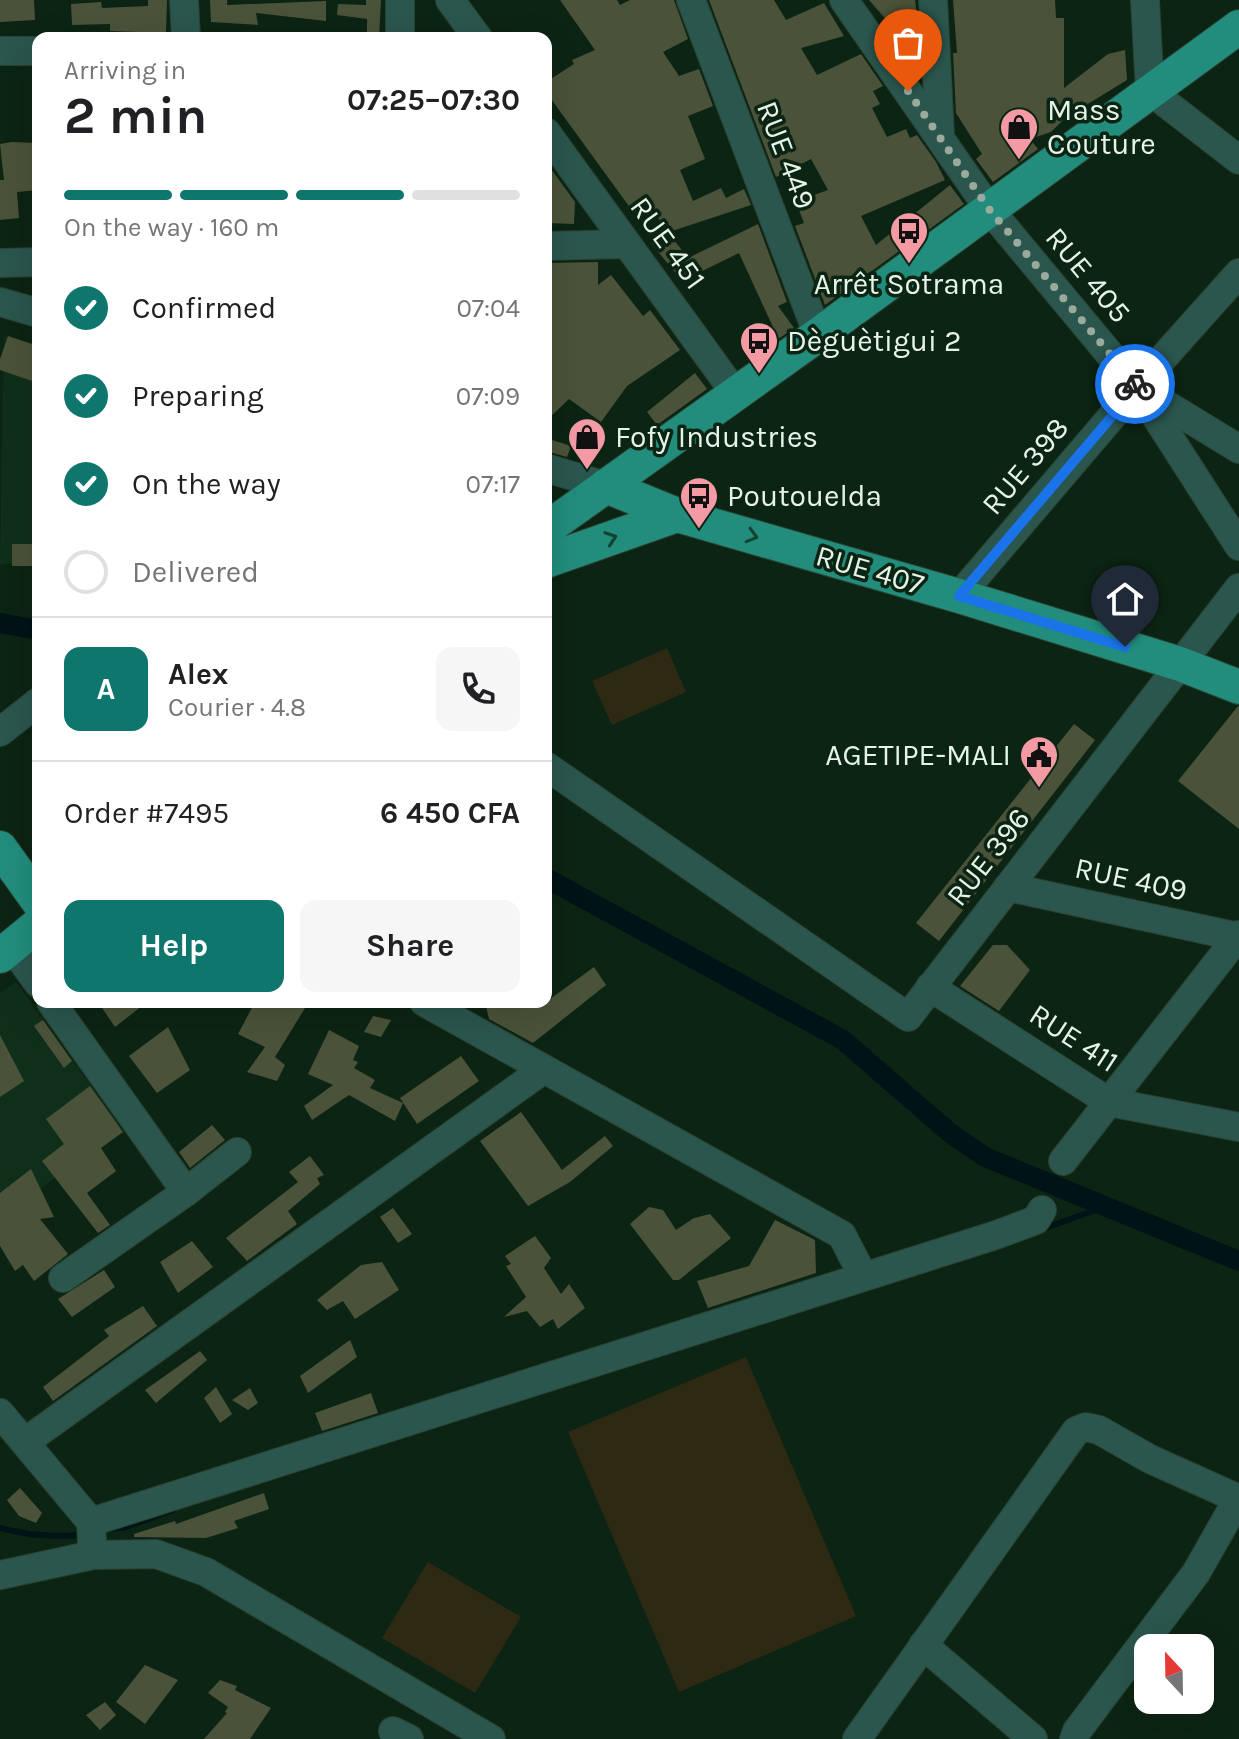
<!DOCTYPE html>
<meta charset="utf-8">
<style>
:root{--surface:#fff;--page:#f6f6f6;--text:#202124;--muted:#757577;--line:#e0e0e0;--accent:#0f766e}
body{margin:0;font-family:Karla,sans-serif;background:var(--page);color:var(--text);height:100vh;display:flex;flex-direction:column;font-size:30px;white-space:nowrap}
*{box-sizing:border-box;margin:0}
p{font-size:26px;color:var(--muted)}
.icon{flex:none;width:44px;height:44px;fill:none;stroke:currentColor;stroke-width:2;stroke-linecap:round;stroke-linejoin:round}
.map{position:relative;flex:1;overflow:hidden}
.sheet{position:absolute;left:32px;top:32px;width:520px;height:976px;display:flex;flex-direction:column;background:var(--surface);border-radius:16px;box-shadow:0 8px 32px #0002}
.sheet>*{flex:none}
.needle{width:52px;rotate:338deg}
.fabs{position:absolute;left:1134px;top:1634px;display:grid;gap:16px}
.fabs a{display:grid;place-items:center;width:80px;height:80px;border-radius:16px;background:var(--surface);box-shadow:0 8px 32px #0002;font-size:40px}
.pin{position:absolute;display:grid;place-items:center;width:68px;height:68px;color:#fff;margin:-82px -34px;border-radius:50% 50% 50% 0;rotate:-45deg;box-shadow:0 0 8px #0007}
.pin .icon{rotate:45deg}
.courier{position:absolute;display:grid;place-items:center;width:80px;height:80px;margin:-40px;border:6px solid #1a73e8;border-radius:50%;background:#fff;color:#222;box-shadow:0 2px 10px #0007}
.summary em{font-style:normal;font-weight:700}
.summary div{display:flex;flex-direction:column-reverse}
.summary{display:flex;align-items:center;justify-content:space-between;height:136px;padding:0 32px}
h1{font-size:52px;font-weight:700;line-height:60px}
.bar{display:grid;grid-template-columns:repeat(4,1fr);gap:12px 8px;align-content:center;height:96px;padding:0 32px}
.bar i{height:10px;border-radius:6px;background:var(--line)}
.bar .on{background:var(--accent)}
.bar p{grid-column:span 4}
.line{display:flex;align-items:center;gap:20px;padding:0 32px;border-top:2px solid var(--line)}
.line div{flex:1}
.round{display:grid;place-items:center;flex:none;width:84px;height:84px;border-radius:16px;background:var(--page)}
ol{padding:0 32px;list-style:none}
li{display:flex;align-items:center;gap:24px;height:88px}
li p{margin-inline-start:auto}
li .icon{padding:8px;border-radius:50%;background:var(--accent);color:#fff;stroke-width:4}
li:last-child{color:var(--muted)}
li i{width:44px;height:44px;border:4px solid var(--line);border-radius:50%}
.primary-button{display:flex;gap:16px;margin-top:auto;padding:16px 32px}
.primary-button a{flex:1;height:92px;border-radius:16px;background:var(--accent);color:#fff;font-size:32px;font-weight:700;line-height:92px;text-align:center}
.primary-button a+a{background:var(--page);color:var(--text)}
.map>svg:first-child{display:block}
.built{fill:#102f1a}
.green{fill:#2e2913}
.lines{fill:none;stroke-linecap:round;stroke-linejoin:round}
.stream{stroke:#001316;stroke-width:6}
.canal{stroke:#001316;stroke-width:20}
.building{fill:#4a5339}
.minor-casing{stroke:#2b4131;stroke-width:30}
.major-casing{stroke:#2b4131;stroke-width:36}
.minor{stroke:#2a564d;stroke-width:28}
.major{stroke:#228d7c;stroke-width:34}
.oneway{stroke:#134432}
.done{stroke:#9aab9d;stroke-width:8;stroke-dasharray:0 14.4}
.route{stroke:#1a73e8;stroke-width:10}
.labels{text-anchor:middle;dominant-baseline:central;stroke-width:7;stroke-linejoin:round;paint-order:stroke}
.poi-label{font-size:30px;fill:#e6f4e8;stroke:#0c2413;text-anchor:start}
.street-label{font-size:30px;fill:#e6f4e8;stroke:#0c2413}
</style>
<div class="map">
<svg width="1239" height="1739" viewBox="0 0 1239 1739">
<rect width="100%" height="100%" fill="#0c2413"/>
<g class="built">
<polygon points="4,336 38,345 38,562 0,564"/>
<polygon points="16,982 120,1126 0,1221 0,993"/>
</g>
<g class="green">
<polygon points="667,648 686,692 612,725 592,681"/>
<polygon points="746,1357 856,1616 679,1692 568,1432"/>
<polygon points="428,1562 521,1617 475,1693 382,1638"/>
</g>
<g class="lines">
<g class="stream">
<polyline points="1040,1230 1104,1207"/>
<path d="M0 1528C29 1536 55 1538 85 1534"/>
<polyline points="112,1529 126,1527 173,1510"/>
</g>
<g class="canal">
<polyline points="0,623 38,630"/>
<polyline points="546,878 843,1040 950,1133 985,1157 1239,1261"/>
</g>
</g>
<g class="building">
<polygon points="0,0 34,0 35,20 0,22"/>
<polygon points="148,0 167,0 166,33 110,31 110,24 72,25 71,4 101,2 102,8 148,6"/>
<polygon points="210,0 227,0 227,5 326,1 326,21 256,13 258,25 211,22"/>
<polygon points="366,0 381,0 379,38 367,38 367,19 337,15 338,4 366,5"/>
<polygon points="560,0 617,0 620,5 630,0 674,0 688,39 663,52 679,76 699,69 713,106 688,116 705,159 680,170 693,201 721,188 726,198 744,189 751,205 669,232 644,200 631,209 546,92 546,82 574,64 572,60 595,50"/>
<polygon points="709,0 774,0 786,20 824,3 844,36 801,48 817,75 861,54 883,86 873,91 880,104 872,108 887,137 906,129 910,138 917,135 936,162 945,180 861,216 876,245 950,185 964,204 825,305 795,226 804,223 799,210 814,204 811,196 828,190 811,159 776,177"/>
<polygon points="869,0 915,0 917,15 889,23"/>
<polygon points="953,0 1055,0 1056,18 1064,18 1064,88 1108,54 1125,50 1127,80 1065,118 1051,132 1030,139 1038,149 993,182 976,159 982,154 956,113 953,53 957,53"/>
<polygon points="917,27 920,70 919,70 904,56 892,39"/>
<polygon points="12,142 38,143 38,190 17,192 19,218 0,220 0,180 4,180 0,144"/>
<polygon points="546,162 575,202 574,224 546,223"/>
<polygon points="758,224 787,302 778,306 794,328 754,356 744,344 773,327 739,253 682,281 651,243 667,231 688,258"/>
<polygon points="598,262 598,285 611,275 643,316 650,310 680,350 627,386 601,422 569,399 546,421 546,263"/>
<polygon points="8,336 38,346 38,383 0,370 0,359"/>
<polygon points="695,373 707,389 657,425 647,412"/>
<polygon points="546,438 571,446 567,457 546,451"/>
<rect x="12" y="544" width="26" height="22"/>
<polygon points="1238,706 1239,707 1239,829 1178,781"/>
<polygon points="1074,724 1095,740 939,941 916,923"/>
<polygon points="993,945 1007,945 1030,970 999,1011 960,986"/>
<polygon points="594,967 606,985 533,1043 489,1019 485,1002 546,1002"/>
<polygon points="98,1002 147,1002 115,1027"/>
<polygon points="255,1002 294,1002 305,1008 275,1057 285,1065 277,1081 247,1072 265,1047 238,1034"/>
<polygon points="373,1016 391,1020 381,1037 364,1032"/>
<polygon points="43,1020 72,1061 64,1068 34,1026"/>
<polygon points="168,1027 190,1070 157,1093 129,1056"/>
<polygon points="329,1030 359,1046 353,1060 358,1062 354,1068 375,1080 370,1088 403,1103 395,1121 349,1095 312,1120 304,1106 333,1085 308,1074"/>
<polygon points="0,1035 24,1081 0,1097"/>
<polygon points="461,1056 479,1081 417,1124 400,1098"/>
<polygon points="90,1086 123,1132 101,1148 116,1171 87,1193 110,1225 98,1233 42,1161 64,1144 46,1119"/>
<polygon points="521,1112 562,1170 605,1136 613,1146 570,1182 528,1206 480,1141"/>
<polygon points="212,1125 225,1140 190,1168 179,1152"/>
<polygon points="310,1156 324,1175 317,1178 320,1184 288,1211 297,1224 247,1261 226,1238 298,1182 289,1172"/>
<polygon points="31,1169 54,1217 40,1219 68,1254 34,1281 23,1265 15,1271 0,1246 0,1193"/>
<polygon points="649,1207 663,1210 676,1230 694,1218 710,1214 731,1238 679,1280 673,1280 630,1224"/>
<polygon points="393,1208 412,1234 398,1243 380,1217"/>
<polygon points="775,1220 815,1240 816,1273 708,1308 697,1281 749,1266"/>
<polygon points="535,1236 551,1258 544,1268 561,1294 569,1284 585,1308 558,1329 553,1319 540,1327 527,1311 504,1317 526,1297 506,1266 511,1264 505,1256"/>
<polygon points="192,1241 213,1267 178,1293 160,1262"/>
<polygon points="382,1262 399,1290 355,1319 343,1301 327,1310 317,1300 361,1265"/>
<polygon points="104,1270 115,1287 72,1317 58,1299"/>
<polygon points="143,1306 157,1326 53,1401 43,1387 109,1336 104,1330"/>
<polygon points="350,1340 357,1357 308,1393 300,1376"/>
<polygon points="200,1351 207,1360 156,1403 145,1390"/>
<polygon points="216,1387 232,1414 220,1423 204,1398"/>
<polygon points="250,1388 258,1403 248,1410 232,1400"/>
<polygon points="371,1393 378,1413 322,1431 315,1413"/>
<polygon points="20,1488 42,1513 36,1523 19,1516 7,1500"/>
<polygon points="264,1493 269,1509 234,1521 238,1528 206,1538 134,1537 134,1534 175,1521 176,1524"/>
<polygon points="145,1665 178,1680 145,1724 116,1702"/>
<polygon points="220,1680 237,1686 235,1690 271,1708 250,1739 204,1739 227,1713 225,1712 228,1707 208,1693"/>
<polygon points="105,1702 116,1715 100,1730 86,1715"/>
</g>
<g class="lines">
<g class="minor-casing">
<g id="minor">
<polyline points="184,0 186,38"/>
<polyline points="400,0 400,38"/>
<polyline points="450,0 478,38"/>
<polyline points="691,0 818,335"/>
<polyline points="844,0 989,209 1137,387 1239,546"/>
<polyline points="933,0 940,135"/>
<polyline points="1145,0 1150,91 1239,160"/>
<polyline points="0,51 38,51"/>
<polyline points="546,132 735,393"/>
<polyline points="546,246 627,244"/>
<polyline points="0,263 38,262"/>
<polyline points="0,302 38,313"/>
<polyline points="1144,391 1239,449"/>
<polyline points="546,468 606,486"/>
<polyline points="959,596 1137,387 1239,273"/>
<polyline points="0,732 38,702"/>
<polyline points="546,766 908,1017 1239,588"/>
<polyline points="1008,887 1239,937"/>
<polyline points="12,947 38,983"/>
<polyline points="930,987 1109,1102 1239,1127"/>
<polyline points="51,1002 186,1192"/>
<polyline points="424,1002 842,1235 863,1276"/>
<polyline points="1063,1161 1239,935"/>
<polyline points="63,1278 186,1192 237,1152"/>
<polyline points="0,1413 91,1522 92,1542"/>
<polyline points="25,1442 544,1069"/>
<polyline points="91,1522 996,1235 1036,1220 1042,1210"/>
<polyline points="0,1575 93,1555 156,1554 206,1572 491,1739"/>
<polyline points="923,1645 1033,1739"/>
<polyline points="393,1731 409,1739"/>
<polyline points="857,1739 1076,1431 1086,1427 1099,1430 1150,1459 1239,1499"/>
<polyline points="1074,1739 1077,1731 1196,1573 1238,1499"/>
</g>
</g>
<g class="major-casing">
<g id="major">
<polyline points="606,486 677,515 959,596 1180,664 1239,687"/>
<polyline points="546,529 818,335 1239,27"/>
<polyline points="546,561 677,515"/>
<polyline points="0,848 38,901"/>
<polyline points="0,956 38,925"/>
</g>
</g>
<use href="#minor" class="minor"/>
<use href="#major" class="major"/>
</g>
<defs><path id="oneway-chevron" d="M-2-3.5L2.5 0L-2 3.5" fill="none" stroke-width="1.6" stroke-linecap="round" stroke-linejoin="round" transform="scale(2)"/></defs>
<g class="oneway">
<use href="#oneway-chevron" transform="translate(752 536) rotate(16)"/>
<use href="#oneway-chevron" transform="translate(611 538) rotate(-19)"/>
</g>
<g class="lines">
<polyline class="done" points="908,91 989,209 1135,384"/>
<polyline class="route" points="1125,647 959,596 1137,387 1135,384"/>
</g>
<defs>
<g id="shop-pin" transform="scale(2)"><path d="M0 17L-7.5 6A9.5 9.5 0 1 1 7.5 6Z" fill="#f49aa4" stroke="#0c2413"/><path d="M-5-2.5h2.3a2.7 3.5 0 0 1 5.4 0H5L5.5 6h-11ZM-1.5-2.5h3a1.5 2.3 0 0 0-3 0Z" fill="#111"/></g>
<g id="bus-pin" transform="scale(2)"><path d="M0 17L-7.5 6A9.5 9.5 0 1 1 7.5 6Z" fill="#f49aa4" stroke="#0c2413"/><path d="M-5-6H5V4H4V6H2V4H-2V6H-4V4H-5ZM-3.5-4V0h7V-4ZM-3.5 1.2v1.5H-2V1.2ZM2 1.2v1.5H3.5V1.2Z" fill="#111"/></g>
<g id="civic-pin" transform="scale(2)"><path d="M0 17L-7.5 6A9.5 9.5 0 1 1 7.5 6Z" fill="#f49aa4" stroke="#0c2413"/><path d="M-.6-6.5H3V-4.5H.6V-3L4-1V1h2V6H-6V1h2V-1L-.6-3ZM-1.2 2.5V6h2.4V2.5Z" fill="#111"/></g>
</defs>
<g fill-rule="evenodd">
<use href="#shop-pin" x="1019" y="127"/>
<use href="#bus-pin" x="909" y="231"/>
<use href="#bus-pin" x="759" y="341"/>
<use href="#shop-pin" x="587" y="437"/>
<use href="#bus-pin" x="699" y="496"/>
<use href="#civic-pin" x="1039" y="755"/>
</g>
<g class="labels">
<g class="poi-label">
<text x="1047" y="110">Mass<tspan x="1047" dy="34">Couture</tspan></text>
<text x="909" y="284" text-anchor="middle">Arrêt Sotrama</text>
<text x="787" y="341">Dèguètigui 2</text>
<text x="615" y="437">Fofy Industries</text>
<text x="727" y="496">Poutouelda</text>
<text x="1011" y="755" text-anchor="end">AGETIPE-MALI</text>
</g>
<g class="street-label">
<text transform="translate(786 155) rotate(69)">RUE 449</text>
<text transform="translate(668 243) rotate(54)">RUE 451</text>
<text transform="translate(1088 275) rotate(50)">RUE 405</text>
<text transform="translate(1025 466) rotate(-50)">RUE 398</text>
<text transform="translate(870 570) rotate(16)">RUE 407</text>
<text transform="translate(988 857) rotate(-52)">RUE 396</text>
<text transform="translate(1131 879) rotate(12)">RUE 409</text>
<text transform="translate(1074 1038) rotate(33)">RUE 411</text>
</g>
</g>
</svg>
<div class="fabs">
<a><svg class="needle" viewBox="-14 -14 28 28"><path d="M0-13l5 13h-10z" fill="#e53935"/><path d="M0 13l5-13h-10z" fill="#757577"/></svg></a>
</div>
<div class="pin" style="left:908px;top:91px;background:#ea580c"><svg class="icon" aria-label="bag" viewBox="0 0 24 24"><path d="M5 8h14l-1 12H6zM9 8a3 3 0 0 1 6 0"/></svg></div>
<div class="pin" style="left:1125px;top:647px;background:#1f2937"><svg class="icon" aria-label="home" viewBox="0 0 24 24"><path d="M3 11l9-7 9 7M6 9v11h12V9"/></svg></div>
<div class="courier" style="left:1135px;top:384px"><svg class="icon" aria-label="bike" viewBox="0 0 24 24"><circle cx="6" cy="16" r="4"/><circle cx="18" cy="16" r="4"/><path d="M6 16l4-8h5l3 8M10 8l3 8H6M13 5h3"/></svg></div>
<section class="sheet">
<div class="summary"><div><h1>2 min</h1><p>Arriving in</p></div><em>07:25–07:30</em></div>
<div class="bar"><i class="on"></i><i class="on"></i><i class="on"></i><i></i><p>On the way · 160 m</p></div>
<ol>
<li><svg class="icon" aria-label="check" viewBox="0 0 24 24"><path d="M5 12l5 5 9-10"/></svg>Confirmed<p>07:04</p></li>
<li><svg class="icon" aria-label="check" viewBox="0 0 24 24"><path d="M5 12l5 5 9-10"/></svg>Preparing<p>07:09</p></li>
<li><svg class="icon" aria-label="check" viewBox="0 0 24 24"><path d="M5 12l5 5 9-10"/></svg>On the way<p>07:17</p></li>
<li><i></i>Delivered</li>
</ol>
<div class="line" style="height:144px"><b class="round" style="background:var(--accent);color:#fff">A</b><div><b>Alex</b><p>Courier · 4.8</p></div><a class="round"><svg class="icon" aria-label="phone" viewBox="0 0 24 24"><path d="M5 4h4l2 5-3 2q2 4 5 5l2-3 5 2v4C11 20 4 13 5 4z"/></svg></a></div>
<div class="line" style="height:104px"><div>Order #7495</div><b>6 450 CFA</b></div>
<div class="primary-button"><a>Help</a><a>Share</a></div>
</section>
</div>
